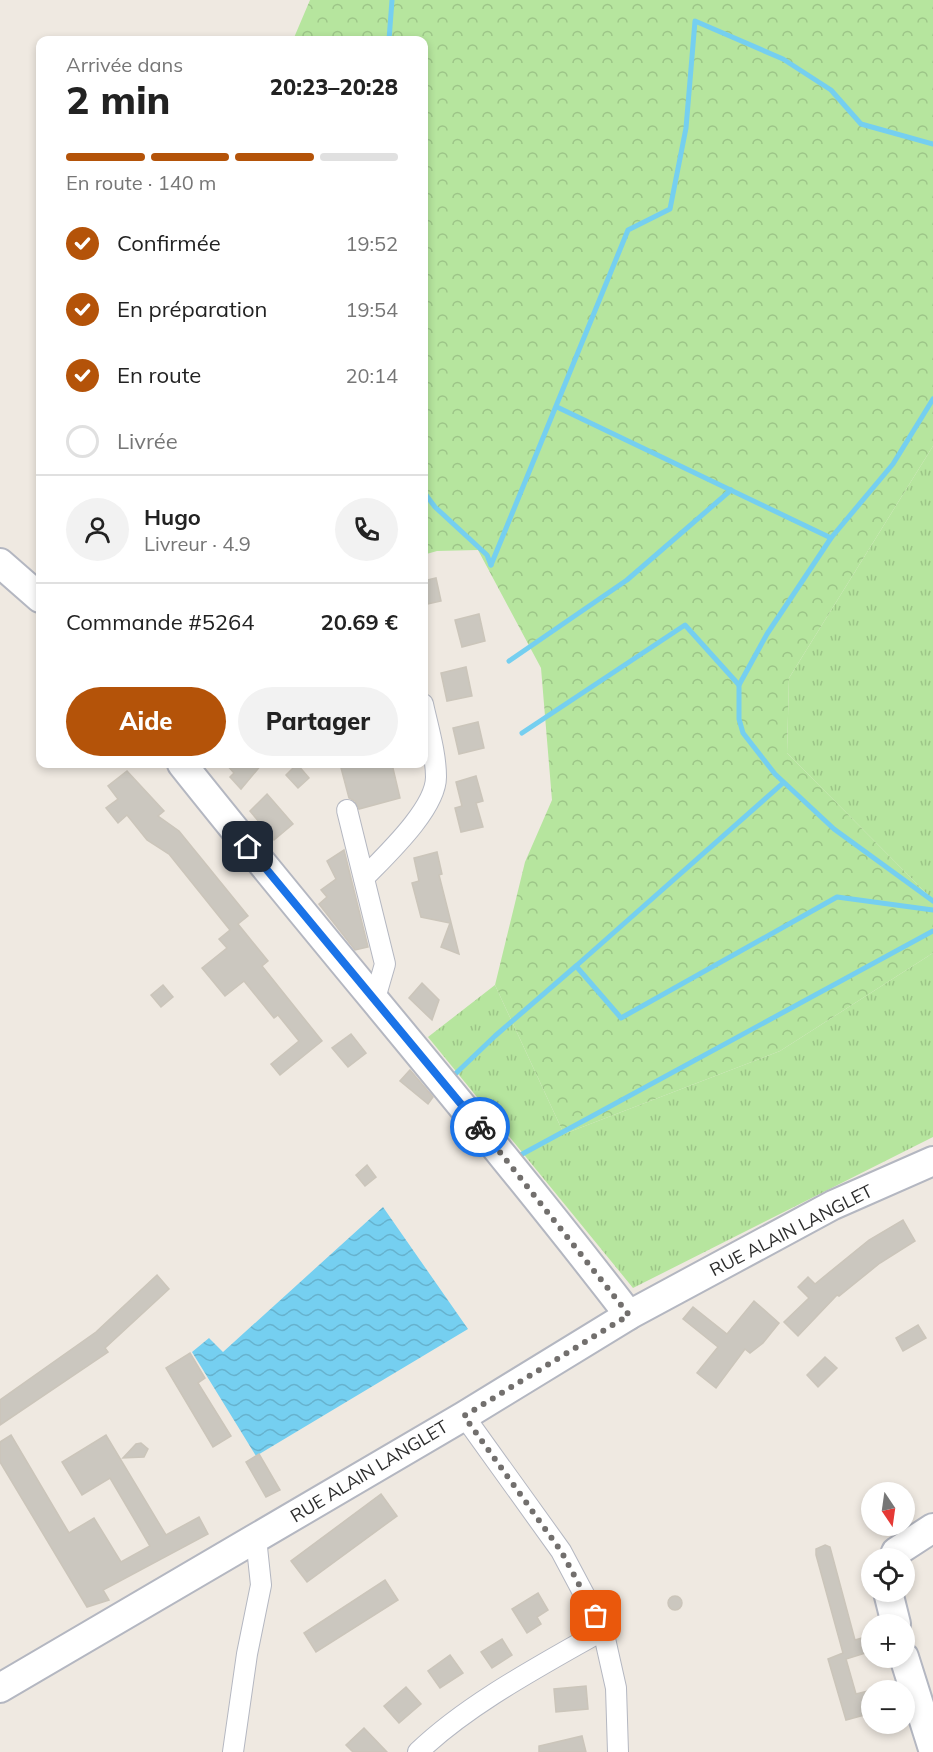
<!DOCTYPE html>
<html lang="fr">
<meta charset="utf-8">
<style>
:root{--surface:#fff;--page:#f2f2f2;--text:#222;--muted:#767676;--line:#e0e0e0;--accent:#b45309}
body{margin:0;font-family:Mulish,sans-serif;background:var(--page);color:var(--text);height:100vh;display:flex;flex-direction:column;font-size:22px;white-space:nowrap}
*{box-sizing:border-box;margin:0}
p{font-size:20px;color:var(--muted)}
.icon{flex:none;width:33px;height:33px;fill:none;stroke:currentColor;stroke-width:2;stroke-linecap:round;stroke-linejoin:round}
.map{position:relative;flex:1;overflow:hidden}
.panel{position:absolute;left:36px;top:36px;width:392px;height:732px;display:flex;flex-direction:column;background:var(--surface);border-radius:12px;box-shadow:0 3px 9px #0003}
.panel>*{flex:none}
.needle{width:39px;rotate:167deg}
.controls{position:absolute;left:861px;top:1482px;display:grid;gap:12px}
.controls a{display:grid;place-items:center;width:54px;height:54px;border-radius:50%;background:var(--surface);box-shadow:0 3px 9px #0003;font-size:30px}
.pin{position:absolute;display:grid;place-items:center;width:51px;height:51px;color:#fff;margin:-26px;border-radius:12px;box-shadow:0 3px 9px #0006}
.courier{position:absolute;display:grid;place-items:center;width:60px;height:60px;margin:-30px;border:4px solid #1a73e8;border-radius:50%;background:#fff;color:#222;box-shadow:0 2px 8px #0007}
.headline em{font-style:normal;font-weight:800}
.headline div{display:flex;flex-direction:column-reverse}
.headline{display:flex;align-items:center;justify-content:space-between;height:102px;padding:0 30px}
h1{font-size:39px;font-weight:800;line-height:45px}
.bar{display:grid;grid-template-columns:repeat(4,1fr);gap:9px 6px;align-content:center;height:72px;padding:0 30px}
.bar i{height:8px;border-radius:4px;background:var(--line)}
.bar .active{background:var(--accent)}
.bar p{grid-column:span 4}
.line{display:flex;align-items:center;gap:15px;padding:0 30px;border-top:2px solid var(--line)}
.line div{flex:1}
.round{display:grid;place-items:center;flex:none;width:63px;height:63px;border-radius:32px;background:var(--page)}
ol{padding:0 30px;list-style:none}
li{display:flex;align-items:center;gap:18px;height:66px}
li p{margin-inline-start:auto}
li .icon{padding:6px;border-radius:50%;background:var(--accent);color:#fff;stroke-width:4}
li:last-child{color:var(--muted)}
li i{width:33px;height:33px;border:3px solid var(--line);border-radius:50%}
.button{display:flex;gap:12px;margin-top:auto;padding:12px 30px}
.button a{flex:1;height:69px;border-radius:36px;background:var(--accent);color:#fff;font-size:24px;font-weight:800;line-height:69px;text-align:center}
.button a+a{background:var(--page);color:var(--text)}
.map>svg:first-child{display:block}
.grass{fill:url(#grass-tufts)}
.forest{fill:url(#forest-crowns)}
.water{fill:url(#water-waves)}
.lines{fill:none;stroke-linecap:round;stroke-linejoin:round}
.stream{stroke:#75cff0;stroke-width:5}
.building{fill:#cbc7bf;stroke:#cbc5ba;stroke-width:1.5}
.street-casing{stroke:#b4b7c1;stroke-width:22}
.secondary-casing{stroke:#b4b7c1;stroke-width:32}
.street{stroke:#fff;stroke-width:20}
.secondary{stroke:#fff;stroke-width:28}
.done{stroke:#726f6d;stroke-width:6;stroke-dasharray:0 10.8}
.route{stroke:#1a73e8;stroke-width:8}
.labels{text-anchor:middle;dominant-baseline:central;stroke-width:4.5;stroke-linejoin:round;paint-order:stroke}
.street-label{font-size:18px;fill:#2e2e2e;stroke:#fff}
</style>
<div class="map">
<svg width="933" height="1752" viewBox="0 0 933 1752">
<defs>
<pattern id="grass-tufts" width="24" height="20" patternUnits="userSpaceOnUse" patternTransform="scale(1.5)"><rect width="24" height="20" fill="#b6e59e"/><path d="M3 7l-1-3M5 7V3M7 7l1-3M15 17l-1-3M17 17v-4M19 17l1-3" fill="none" stroke="#9dc588"/></pattern>
<pattern id="forest-crowns" width="20" height="18" patternUnits="userSpaceOnUse" patternTransform="scale(1.5)"><rect width="20" height="18" fill="#b6e59e"/><path d="M2 6a3 3 0 1 1 6 0M12 15a3 3 0 1 1 6 0" fill="none" stroke="#9dc588"/></pattern>
<pattern id="water-waves" width="16" height="10" patternUnits="userSpaceOnUse" patternTransform="scale(1.5)"><rect width="16" height="10" fill="#75cff0"/><path d="M0 5q4-4 8 0t8 0" fill="none" stroke="#66b2ce"/></pattern>
</defs>
<rect width="100%" height="100%" fill="#efe9e1"/>
<g class="grass">
<polygon points="933,446 933,900 787,753 789,678"/>
<polygon points="933,953 933,1137 633,1288 428,1037 495,985 564,1134 780,1051"/>
</g>
<polygon class="forest" points="310,0 933,0 933,446 789,678 787,753 933,900 933,953 780,1051 564,1134 495,985 525,862 552,800 541,668 478,550 437,551 423,555 423,40 293,40"/>
<polygon class="water" points="383,1207 468,1329 256,1456 192,1352 209,1338 223,1352"/>
<g class="lines">
<g class="stream">
<polyline points="389,40 392,0"/>
<polyline points="933,399 893,464 831,538 767,634 739,685 739,719 743,733 775,774 834,829 933,901"/>
<polyline points="557,407 831,538"/>
<polyline points="423,491 435,507 487,555 491,565"/>
<polyline points="491,565 628,230 670,209 686,128 695,21 783,59 831,90 861,124 933,144"/>
<polyline points="509,661 627,580 731,490"/>
<polyline points="522,733 685,625 739,685"/>
<polyline points="576,966 783,783"/>
<polyline points="450,1079 495,1036 576,966 621,1018 837,897 933,910"/>
<polyline points="515,1158 933,931"/>
</g>
</g>
<g class="building">
<polygon points="436,578 441,601 423,605 423,581"/>
<polygon points="479,614 485,641 462,647 455,620"/>
<polygon points="466,667 472,696 447,701 441,673"/>
<polygon points="478,722 484,748 459,754 453,728"/>
<polygon points="226,764 262,764 241,789 230,777 234,773"/>
<polygon points="297,764 309,778 298,788 286,775"/>
<polygon points="340,764 392,764 400,798 359,809 355,801 349,798"/>
<polygon points="127,771 164,811 158,816 179,831 248,916 238,924 268,961 262,966 322,1041 280,1075 271,1064 299,1041 278,1015 274,1018 244,981 225,996 202,968 227,948 219,939 230,930 169,854 147,840 127,815 118,823 106,808 118,799 108,786"/>
<polygon points="476,776 483,801 476,803 483,827 461,832 455,808 462,806 456,782"/>
<polygon points="267,794 293,824 274,840 250,811"/>
<polygon points="344,850 368,947 355,950 319,904 327,897 321,890 336,879 327,861"/>
<polygon points="437,852 442,874 439,875 459,954 441,947 450,923 421,917 412,883 419,881 414,858"/>
<polygon points="422,983 439,1000 432,1020 409,998"/>
<polygon points="163,985 173,997 161,1007 151,995"/>
<polygon points="351,1034 366,1053 348,1067 332,1048"/>
<polygon points="410,1070 433,1097 428,1104 400,1081"/>
<polygon points="367,1165 376,1177 365,1186 356,1175"/>
<polygon points="903,1220 915,1241 880,1263 839,1296 837,1295 798,1336 784,1322 809,1298 798,1287 808,1277 815,1284 869,1240"/>
<polygon points="157,1275 169,1289 105,1348 108,1352 0,1425 0,1400 96,1332"/>
<polygon points="754,1301 779,1323 763,1343 750,1353 745,1349 716,1388 697,1373 718,1347 683,1319 693,1307 727,1334"/>
<polygon points="918,1325 926,1338 903,1351 896,1338"/>
<polygon points="190,1353 205,1378 198,1383 231,1436 213,1447 166,1368"/>
<polygon points="825,1357 837,1368 818,1387 807,1375"/>
<polygon points="11,1435 69,1533 94,1518 121,1562 150,1546 110,1478 82,1495 62,1462 106,1435 166,1535 199,1517 208,1534 103,1590 109,1600 87,1607 0,1462 0,1442"/>
<polygon points="141,1443 148,1449 144,1457 123,1458 136,1444"/>
<polygon points="259,1454 280,1490 266,1497 246,1462"/>
<polygon points="381,1494 397,1516 307,1582 291,1561"/>
<polygon points="825,1545 830,1547 855,1640 872,1635 872,1651 846,1659 856,1694 872,1690 872,1713 846,1720 828,1659 843,1653 816,1555 816,1549"/>
<polygon points="385,1580 398,1600 316,1652 304,1633"/>
<polygon points="538,1593 548,1610 537,1617 541,1624 527,1633 512,1609"/>
<circle cx="675" cy="1603" r="7"/>
<polygon points="502,1639 512,1655 492,1668 481,1652"/>
<polygon points="450,1655 463,1673 440,1688 428,1671"/>
<polygon points="586,1686 588,1709 556,1712 554,1689"/>
<polygon points="406,1687 421,1704 399,1723 384,1706"/>
<polygon points="364,1728 387,1752 353,1752 346,1745"/>
<polygon points="582,1736 586,1752 539,1752 539,1746"/>
</g>
<g class="lines">
<g class="street-casing">
<g id="street">
<polyline points="347,810 385,964 374,1002"/>
<path d="M364 878C385 856 436 809 436 777 436 753 428 727 423 704"/>
<polyline points="464,1416 561,1551 603,1630 616,1688 618,1752"/>
<polyline points="233,1752 247,1654 261,1585 256,1538"/>
<path d="M418 1752C469 1703 542 1665 603 1630"/>
</g>
</g>
<g class="secondary-casing">
<g id="secondary">
<polyline points="0,563 40,598"/>
<path d="M182 764C329 949 485 1128 629 1315"/>
<polyline points="894,1558 896,1552 933,1528"/>
<polyline points="888,1592 896,1624"/>
<polyline points="904,1657 933,1749"/>
<polyline points="0,1688 464,1416 629,1315 833,1205 933,1161"/>
</g>
</g>
<use href="#street" class="street"/>
<use href="#secondary" class="secondary"/>
</g>
<g class="lines">
<polyline class="done" points="480,1127 629,1315 464,1416 561,1551 596,1616"/>
<polyline class="route" points="248,847 480,1127"/>
</g>
<g class="labels">
<g class="street-label">
<text transform="translate(791 1230) rotate(-27)">RUE ALAIN LANGLET</text>
<text transform="translate(369 1471) rotate(-31)">RUE ALAIN LANGLET</text>
</g>
</g>
</svg>
<div class="controls">
<a><svg class="needle" viewBox="-14 -14 28 28"><path d="M0-13l5 13h-10z" fill="#e53935"/><path d="M0 13l5-13h-10z" fill="#767676"/></svg></a>
<a><svg class="icon" aria-label="locate" viewBox="0 0 24 24"><circle cx="12" cy="12" r="6"/><path d="M12 2v4M12 18v4M2 12h4M18 12h4"/></svg></a>
<a>+</a>
<a>−</a>
</div>
<div class="pin" style="left:596px;top:1616px;background:#ea580c"><svg class="icon" aria-label="bag" viewBox="0 0 24 24"><path d="M5 8h14l-1 12H6zM9 8a3 3 0 0 1 6 0"/></svg></div>
<div class="pin" style="left:248px;top:847px;background:#1f2937"><svg class="icon" aria-label="home" viewBox="0 0 24 24"><path d="M3 11l9-7 9 7M6 9v11h12V9"/></svg></div>
<div class="courier" style="left:480px;top:1127px"><svg class="icon" aria-label="bike" viewBox="0 0 24 24"><circle cx="6" cy="16" r="4"/><circle cx="18" cy="16" r="4"/><path d="M6 16l4-8h5l3 8M10 8l3 8H6M13 5h3"/></svg></div>
<section class="panel">
<div class="headline"><div><h1>2 min</h1><p>Arrivée dans</p></div><em>20:23–20:28</em></div>
<div class="bar"><i class="active"></i><i class="active"></i><i class="active"></i><i></i><p>En route · 140 m</p></div>
<ol>
<li><svg class="icon" aria-label="check" viewBox="0 0 24 24"><path d="M5 12l5 5 9-10"/></svg>Confirmée<p>19:52</p></li>
<li><svg class="icon" aria-label="check" viewBox="0 0 24 24"><path d="M5 12l5 5 9-10"/></svg>En préparation<p>19:54</p></li>
<li><svg class="icon" aria-label="check" viewBox="0 0 24 24"><path d="M5 12l5 5 9-10"/></svg>En route<p>20:14</p></li>
<li><i></i>Livrée</li>
</ol>
<div class="line" style="height:108px"><a class="round"><svg class="icon" aria-label="person" viewBox="0 0 24 24"><circle cx="12" cy="8" r="4"/><path d="M4 21q1-7 8-7t8 7"/></svg></a><div><b>Hugo</b><p>Livreur · 4.9</p></div><a class="round"><svg class="icon" aria-label="phone" viewBox="0 0 24 24"><path d="M5 4h4l2 5-3 2q2 4 5 5l2-3 5 2v4C11 20 4 13 5 4z"/></svg></a></div>
<div class="line" style="height:78px"><div>Commande #5264</div><b>20.69 €</b></div>
<div class="button"><a>Aide</a><a>Partager</a></div>
</section>
</div>
